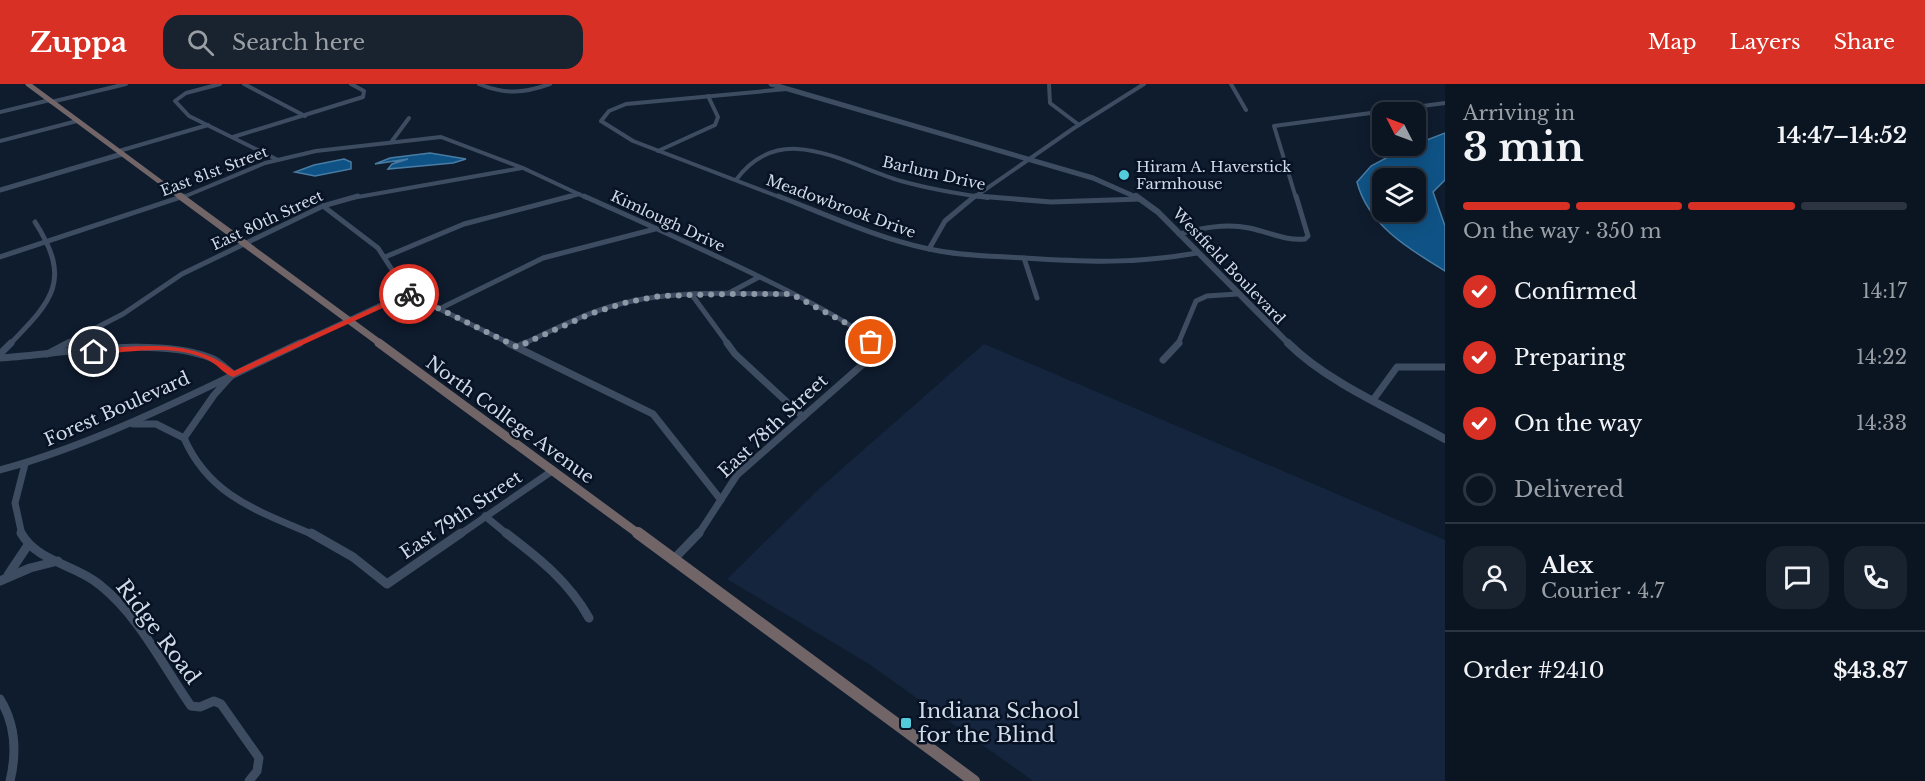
<!DOCTYPE html>
<meta charset="utf-8">
<style>
:root{--surface:#0b1522;--page:#19222f;--text:#f1f3f6;--muted:#9a9fa5;--line:#2b3440;--accent:#d93025}
body{margin:0;font-family:"Libre Baskerville",serif;background:var(--page);color:var(--text);height:100vh;display:flex;flex-direction:column;font-size:22px;white-space:nowrap}
*{box-sizing:border-box;margin:0}
p{font-size:20px;color:var(--muted)}
.icon{flex:none;width:33px;height:33px;fill:none;stroke:currentColor;stroke-width:2;stroke-linecap:round;stroke-linejoin:round}
.map{position:relative;flex:1;overflow:hidden}
.details{display:flex;flex-direction:column;background:var(--surface);width:480px}
.details>*{flex:none}
.needle{width:39px;rotate:312deg}
.fabs{position:absolute;left:1372px;top:18px;display:grid;gap:12px}
.fabs a{display:grid;place-items:center;width:54px;height:54px;border-radius:12px;background:var(--surface);box-shadow:0 3px 15px #0003,0 0 0 2px var(--line);font-size:30px}
.pin{position:absolute;display:grid;place-items:center;width:51px;height:51px;color:#fff;margin:-26px;border:3px solid #fff;border-radius:50%;box-shadow:0 2px 6px #0007}
.courier{position:absolute;display:grid;place-items:center;width:60px;height:60px;margin:-30px;border:4px solid #d93025;border-radius:50%;background:#fff;color:#222;box-shadow:0 2px 8px #0007}
.headline em{font-style:normal;font-weight:700}
.headline div{display:flex;flex-direction:column-reverse}
.headline{display:flex;align-items:center;justify-content:space-between;height:102px;padding:0 18px}
h1{font-size:39px;font-weight:700;line-height:45px}
.bar{display:grid;grid-template-columns:repeat(4,1fr);gap:9px 6px;align-content:center;height:72px;padding:0 18px}
.bar i{height:8px;border-radius:4px;background:var(--line)}
.bar .current{background:var(--accent)}
.bar p{grid-column:span 4}
.line{display:flex;align-items:center;gap:15px;padding:0 18px;border-top:2px solid var(--line)}
.line div{flex:1}
.round{display:grid;place-items:center;flex:none;width:63px;height:63px;border-radius:18px;background:var(--page)}
ol{padding:0 18px;list-style:none}
li{display:flex;align-items:center;gap:18px;height:66px}
li p{margin-inline-start:auto}
li .icon{padding:6px;border-radius:50%;background:var(--accent);color:#fff;stroke-width:4}
li:last-child{color:var(--muted)}
li i{width:33px;height:33px;border:3px solid var(--line);border-radius:50%}
header{display:flex;align-items:center;gap:36px;box-sizing:border-box;height:84px;padding:0 30px;background:var(--accent);color:#fff}
header strong{font-size:28px}
nav{display:flex;gap:33px;margin-inline-start:auto;font-size:21px}
.search{width:420px;height:54px;background:var(--page);display:flex;align-items:center;gap:15px;box-sizing:border-box;padding:0 21px;border-radius:18px;color:var(--muted);font-size:22px}
main{display:flex;flex:1;min-height:0}
.map>svg:first-child{display:block}
.built{fill:#14253d}
.water{fill:#0f5386;stroke:#497ca3;stroke-width:1.5;fill-rule:evenodd}
.lines{fill:none;stroke-linecap:round;stroke-linejoin:round}
.minor-far3{stroke:#3e4c61;stroke-width:4}
.minor-far2{stroke:#3e4c61;stroke-width:5}
.minor-far1{stroke:#3e4c61;stroke-width:7}
.minor{stroke:#3e4c61;stroke-width:9}
.tertiary-far2{stroke:#3e4c61;stroke-width:5}
.tertiary-far1{stroke:#3e4c61;stroke-width:6}
.tertiary{stroke:#3e4c61;stroke-width:8}
.secondary-far3{stroke:#716568;stroke-width:5}
.secondary-far2{stroke:#716568;stroke-width:7}
.secondary-far1{stroke:#716568;stroke-width:9}
.secondary{stroke:#716568;stroke-width:12}
.route{fill:#d93025}
.done{stroke:#8d98a6;stroke-width:6;stroke-dasharray:0 10.8}
.poi-dot{fill:#53cbda;stroke:#071224;stroke-width:2}
.labels{text-anchor:middle;dominant-baseline:central;stroke-width:5;stroke-linejoin:round;paint-order:stroke}
.far-poi-label{font-size:15px;fill:#d1dae7;stroke:#071224;text-anchor:start}
.far-street-label{font-size:15px;fill:#d1dae7;stroke:#071224}
.street-label{font-size:18px;fill:#d1dae7;stroke:#071224}
.near-street-label{font-size:21px;fill:#d1dae7;stroke:#071224}
.near-poi-label{font-size:21px;fill:#d1dae7;stroke:#071224;text-anchor:start}
</style>
<header>
<strong>Zuppa</strong>
<div class="search"><svg class="icon" aria-label="search" viewBox="0 0 24 24"><circle cx="10" cy="10" r="6"/><path d="M15 15l6 6"/></svg>Search here</div>
<nav><a>Map</a><a>Layers</a><a>Share</a></nav>
</header>
<main>
<div class="map">
<svg width="1445" height="697" viewBox="0 0 1445 697">
<rect width="100%" height="100%" fill="#0f1c2e"/>
<polygon class="built" points="984,260 1445,456 1445,697 1033,697 869,580 727,495 820,404"/>
<g class="water">
<path d="M1445 49V96L1433 108 1445 142V187C1409 165 1368 141 1357 98L1371 82 1401 66ZM1416 94V128H1383V94Z"/>
<polygon points="430,69 466,75 453,79 388,85 392,80 408,75 375,80 390,74"/>
<polygon points="344,75 351,78 351,85 315,92 295,88 314,81"/>
</g>
<g class="lines">
<g class="minor-far3">
<polyline points="220,0 186,9 175,17 189,32 278,76"/>
<polyline points="244,0 305,32"/>
<path d="M479 0C505 11 524 9 550 0"/>
<polyline points="1049,0 1050,19 1079,41"/>
<polyline points="1231,0 1246,26"/>
<polyline points="51,18 126,0"/>
<polyline points="0,28 50,16"/>
<polyline points="233,53 363,13 364,7 351,0"/>
<polyline points="0,57 77,37"/>
<polyline points="392,57 409,34"/>
<polyline points="119,67 208,41"/>
<polyline points="658,67 715,41 718,33 708,12"/>
<path d="M736 96C781 34 846 81 901 97 930 105 959 110 988 114"/>
<polyline points="181,114 265,79 316,67 441,53 523,84 587,114"/>
<polyline points="352,114 522,84"/>
<polyline points="565,114 579,110"/>
<polyline points="782,114 633,57 601,37 609,27 626,20 787,5"/>
<polyline points="973,114 1074,44 1144,0"/>
<polyline points="1296,114 1274,42 1445,19"/>
</g>
<g class="minor-far2">
<path d="M584 112C627 132 857 231 872 260"/>
<path d="M778 112C827 131 877 154 929 165 960 172 993 172 1024 174 1088 178 1134 180 1197 169"/>
<polyline points="978,112 1051,118 1141,115"/>
<polyline points="323,122 378,164 407,209 511,260"/>
<path d="M1179 150C1202 144 1226 139 1249 144 1269 148 1285 157 1305 155L1308 152 1296 112"/>
<polyline points="929,165 945,137 975,112"/>
<polyline points="0,173 184,112"/>
<polyline points="385,173 464,140 571,112"/>
<polyline points="1024,174 1037,214"/>
<polyline points="729,209 759,193"/>
<polyline points="692,211 728,260"/>
<polyline points="439,225 543,174 655,145"/>
<path d="M10 260C53 216 72 196 35 138"/>
<polyline points="65,260 123,230 182,190 323,122 358,112"/>
<polyline points="297,260 407,209"/>
<path d="M523 260C553 246 583 230 616 221 673 205 732 210 790 210"/>
<polyline points="1178,260 1196,217 1207,212 1237,210"/>
</g>
<g class="minor-far1">
<polyline points="508,259 653,330 721,416"/>
<polyline points="727,259 735,270 803,333"/>
<polyline points="517,263 526,259"/>
<polyline points="0,270 11,259"/>
<polyline points="47,270 68,259"/>
<path d="M0 274C59 270 156 252 211 274 219 277 226 284 233 290L214 311 184 354C210 413 259 427 314 451"/>
<polyline points="1163,276 1179,259"/>
<polyline points="1373,316 1397,283 1445,283"/>
<polyline points="133,340 156,340 184,354"/>
<path d="M0 386C105 357 202 305 300 259"/>
<polyline points="485,432 508,451"/>
<polyline points="22,451 15,419 25,380"/>
<polyline points="459,451 552,387"/>
<polyline points="698,451 737,391 870,274 874,265 871,259"/>
</g>
<g class="minor">
<path d="M21 449C38 479 76 480 100 501 139 532 163 582 191 622L200 623 214 617 221 620 259 674 257 687 249 697"/>
<polyline points="311,449 353,473 387,500 461,449"/>
<path d="M506 449C539 474 569 498 589 534"/>
<polyline points="673,476 699,449"/>
<polyline points="8,491 28,461"/>
<polyline points="0,497 30,484 58,477"/>
<path d="M0 615C16 641 17 668 10 697"/>
</g>
<g class="tertiary-far2">
<polyline points="771,0 1093,94 1138,114"/>
<polyline points="0,106 122,70"/>
</g>
<polyline class="tertiary-far1" points="1136,112 1158,128 1289,260"/>
<path class="tertiary" d="M1288 259C1328 299 1395 327 1445 355"/>
<polyline class="secondary-far3" points="28,0 182,114"/>
<polyline class="secondary-far2" points="180,112 381,260"/>
<polyline class="secondary-far1" points="379,259 640,451"/>
<polyline class="secondary" points="638,449 974,697"/>
</g>
<path class="route" d="M407 208 413 210 233 293C224 290 218 281 210 277 177 259 130 268 94 271L90 268 94 265C143 262 193 254 234 287Z"/>
<g class="lines">
<polyline class="done" points="409,210 517,263 590,230 628,218 660,212 727,210 791,210 844,238 871,258"/>
</g>
<g class="poi-dot">
<circle cx="1124" cy="91" r="6"/>
<rect x="900" y="633" width="12" height="12" rx="3"/>
</g>
<g class="labels">
<g class="far-poi-label">
<text x="1136" y="82">Hiram A. Haverstick<tspan x="1136" dy="17">Farmhouse</tspan></text>
</g>
<g class="far-street-label">
<text transform="translate(214 87) rotate(-21)">East 81st Street</text>
<text transform="translate(934 89) rotate(13)">Barlum Drive</text>
<text transform="translate(841 122) rotate(20)">Meadowbrook Drive</text>
<text transform="translate(267 136) rotate(-25)">East 80th Street</text>
<text transform="translate(668 137) rotate(25)">Kimlough Drive</text>
<text transform="translate(1229 182) rotate(46)">Westfield Boulevard</text>
</g>
<g class="street-label">
<text transform="translate(117 325) rotate(-24)">Forest Boulevard</text>
<text transform="translate(510 336) rotate(36)">North College Avenue</text>
<text transform="translate(773 342) rotate(-43)">East 78th Street</text>
<text transform="translate(461 431) rotate(-34)">East 79th Street</text>
</g>
<g class="near-street-label">
<text transform="translate(158 548) rotate(53)">Ridge Road</text>
</g>
<g class="near-poi-label">
<text x="918" y="627">Indiana School<tspan x="918" dy="24">for the Blind</tspan></text>
</g>
</g>
</svg>
<div class="fabs">
<a><svg class="needle" viewBox="-14 -14 28 28"><path d="M0-13l5 13h-10z" fill="#e53935"/><path d="M0 13l5-13h-10z" fill="#9a9fa5"/></svg></a>
<a><svg class="icon" aria-label="layers" viewBox="0 0 24 24"><path d="M12 4l9 5-9 5-9-5zM3 14l9 5 9-5"/></svg></a>
</div>
<div class="pin" style="left:871px;top:258px;background:#ea580c"><svg class="icon" aria-label="bag" viewBox="0 0 24 24"><path d="M5 8h14l-1 12H6zM9 8a3 3 0 0 1 6 0"/></svg></div>
<div class="pin" style="left:94px;top:268px;background:#1f2937"><svg class="icon" aria-label="home" viewBox="0 0 24 24"><path d="M3 11l9-7 9 7M6 9v11h12V9"/></svg></div>
<div class="courier" style="left:409px;top:210px"><svg class="icon" aria-label="bike" viewBox="0 0 24 24"><circle cx="6" cy="16" r="4"/><circle cx="18" cy="16" r="4"/><path d="M6 16l4-8h5l3 8M10 8l3 8H6M13 5h3"/></svg></div>
</div>
<section class="details">
<div class="headline"><div><h1>3 min</h1><p>Arriving in</p></div><em>14:47–14:52</em></div>
<div class="bar"><i class="current"></i><i class="current"></i><i class="current"></i><i></i><p>On the way · 350 m</p></div>
<ol>
<li><svg class="icon" aria-label="check" viewBox="0 0 24 24"><path d="M5 12l5 5 9-10"/></svg>Confirmed<p>14:17</p></li>
<li><svg class="icon" aria-label="check" viewBox="0 0 24 24"><path d="M5 12l5 5 9-10"/></svg>Preparing<p>14:22</p></li>
<li><svg class="icon" aria-label="check" viewBox="0 0 24 24"><path d="M5 12l5 5 9-10"/></svg>On the way<p>14:33</p></li>
<li><i></i>Delivered</li>
</ol>
<div class="line" style="height:108px"><a class="round"><svg class="icon" aria-label="person" viewBox="0 0 24 24"><circle cx="12" cy="8" r="4"/><path d="M4 21q1-7 8-7t8 7"/></svg></a><div><b>Alex</b><p>Courier · 4.7</p></div><a class="round"><svg class="icon" aria-label="chat" viewBox="0 0 24 24"><path d="M4 5h16v11H9l-5 4z"/></svg></a><a class="round"><svg class="icon" aria-label="phone" viewBox="0 0 24 24"><path d="M5 4h4l2 5-3 2q2 4 5 5l2-3 5 2v4C11 20 4 13 5 4z"/></svg></a></div>
<div class="line" style="height:78px"><div>Order #2410</div><b>$43.87</b></div>
</section>
</main>
